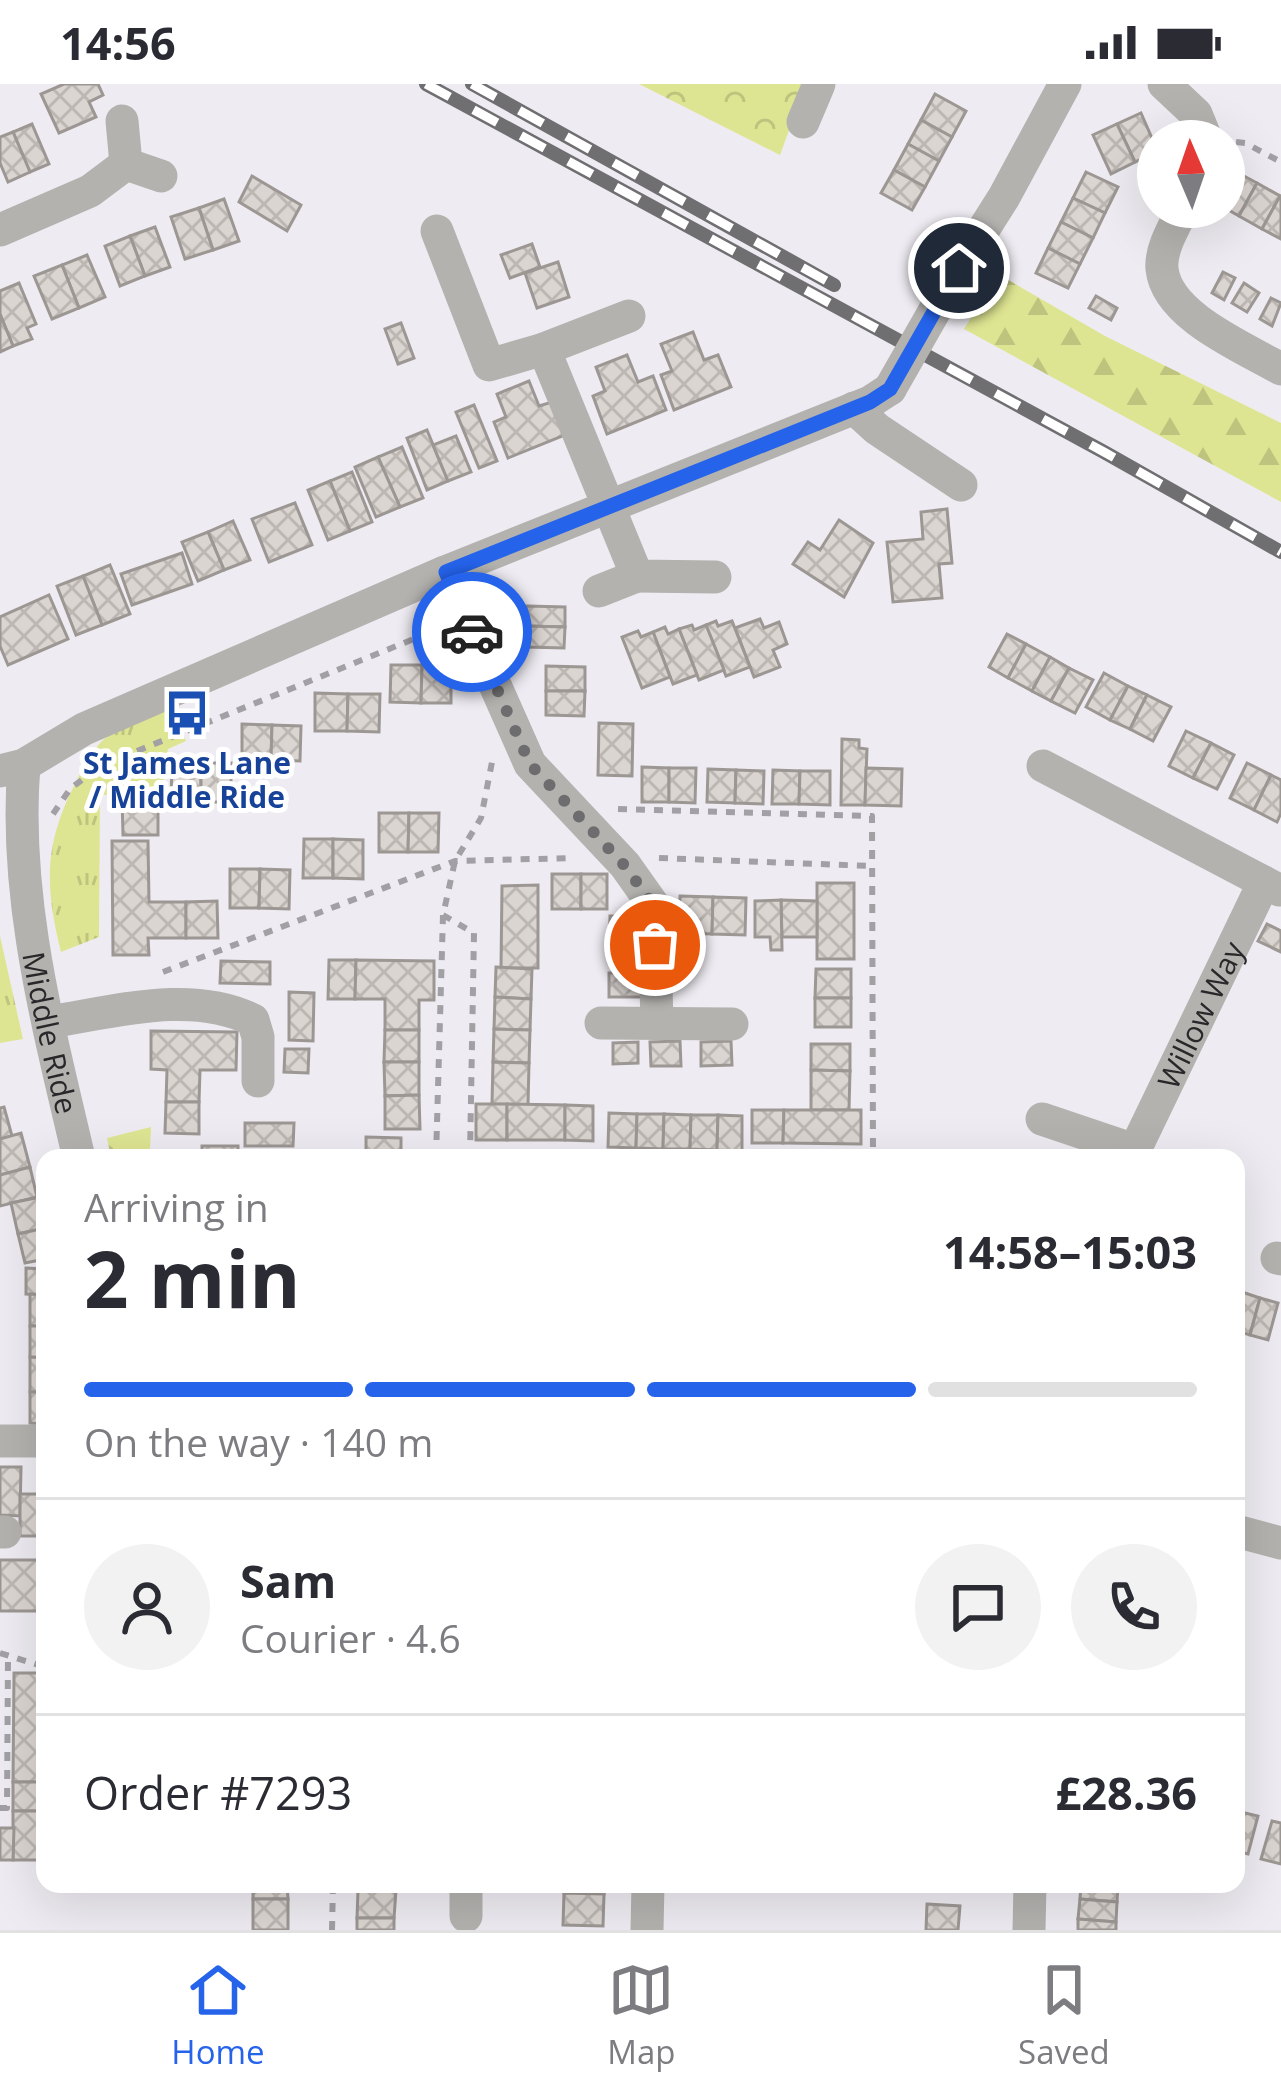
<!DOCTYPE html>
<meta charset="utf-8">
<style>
:root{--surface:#fff;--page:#f2f2f3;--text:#2b2b33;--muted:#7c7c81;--line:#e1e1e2;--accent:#2563eb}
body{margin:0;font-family:"Open Sans",sans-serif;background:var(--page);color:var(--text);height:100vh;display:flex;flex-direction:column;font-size:45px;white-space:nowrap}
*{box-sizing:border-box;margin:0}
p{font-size:39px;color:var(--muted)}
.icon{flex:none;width:66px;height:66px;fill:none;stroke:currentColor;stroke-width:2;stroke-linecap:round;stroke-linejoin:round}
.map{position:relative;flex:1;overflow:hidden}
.panel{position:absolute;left:36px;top:1065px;width:1209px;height:744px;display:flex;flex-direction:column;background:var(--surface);border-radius:24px;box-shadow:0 12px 48px #0002}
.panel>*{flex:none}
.needle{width:78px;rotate:358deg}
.controls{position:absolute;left:1137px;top:36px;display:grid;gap:24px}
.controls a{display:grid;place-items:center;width:108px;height:108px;border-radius:50%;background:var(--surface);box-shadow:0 12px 48px #0002;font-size:60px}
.pin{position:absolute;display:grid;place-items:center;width:102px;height:102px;color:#fff;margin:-51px;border:6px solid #fff;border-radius:50%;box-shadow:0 3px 12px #0007}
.courier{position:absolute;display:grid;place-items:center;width:120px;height:120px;margin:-60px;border:9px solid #2563eb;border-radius:50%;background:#fff;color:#222;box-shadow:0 3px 15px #0007}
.overview em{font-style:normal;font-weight:700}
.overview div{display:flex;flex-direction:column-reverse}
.overview{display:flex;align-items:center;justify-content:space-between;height:204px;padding:0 48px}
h1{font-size:78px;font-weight:700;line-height:90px}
.bar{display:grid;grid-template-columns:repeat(4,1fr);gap:18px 12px;align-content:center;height:144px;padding:0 48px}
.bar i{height:15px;border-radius:9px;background:var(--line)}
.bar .on{background:var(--accent)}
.bar p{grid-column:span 4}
.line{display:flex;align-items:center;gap:30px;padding:0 48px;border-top:3px solid var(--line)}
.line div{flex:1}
.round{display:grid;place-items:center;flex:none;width:126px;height:126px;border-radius:63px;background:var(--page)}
.status{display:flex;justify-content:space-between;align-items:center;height:84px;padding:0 60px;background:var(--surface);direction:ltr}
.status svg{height:33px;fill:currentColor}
.tabs{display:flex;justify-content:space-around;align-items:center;height:168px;border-top:3px solid var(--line);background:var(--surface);font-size:33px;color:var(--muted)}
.tabs a{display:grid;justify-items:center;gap:6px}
.tabs .on{color:var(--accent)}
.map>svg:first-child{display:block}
.grass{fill:url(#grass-tufts)}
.forest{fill:url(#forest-firs)}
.park{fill:url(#park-crowns)}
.building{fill:url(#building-cross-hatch);stroke:#9d9794;stroke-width:3}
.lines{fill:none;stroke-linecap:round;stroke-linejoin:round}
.path{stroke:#a2a0a4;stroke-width:6;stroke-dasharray:9 9;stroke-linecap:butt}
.minor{stroke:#b3b2af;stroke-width:33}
.rail-casing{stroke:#6f6e71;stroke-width:14}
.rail{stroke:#fff;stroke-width:9;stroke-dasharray:27;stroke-linecap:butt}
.minor-bridge{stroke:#b3b2af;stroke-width:33}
.done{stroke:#6d6c6f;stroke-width:12;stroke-dasharray:0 21.6}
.route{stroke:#2563eb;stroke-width:15}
.labels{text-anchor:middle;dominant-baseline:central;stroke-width:10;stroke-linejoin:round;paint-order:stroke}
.transit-label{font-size:30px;font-weight:bold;fill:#164399;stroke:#fff}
.street-label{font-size:30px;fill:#282729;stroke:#fff}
</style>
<div class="status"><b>14:56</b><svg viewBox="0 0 49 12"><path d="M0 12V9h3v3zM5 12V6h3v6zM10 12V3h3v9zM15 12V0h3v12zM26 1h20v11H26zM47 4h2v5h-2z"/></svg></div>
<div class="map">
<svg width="1281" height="1846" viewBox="0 0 1281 1846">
<defs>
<pattern id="grass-tufts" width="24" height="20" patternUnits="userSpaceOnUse" patternTransform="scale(3)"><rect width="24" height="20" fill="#dee592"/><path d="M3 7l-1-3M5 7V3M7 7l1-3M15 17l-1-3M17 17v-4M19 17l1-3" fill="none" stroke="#bec47e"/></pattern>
<pattern id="forest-firs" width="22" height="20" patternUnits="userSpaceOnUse" patternTransform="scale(3)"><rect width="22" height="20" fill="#dee592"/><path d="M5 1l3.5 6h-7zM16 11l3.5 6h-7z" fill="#bec47e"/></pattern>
<pattern id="park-crowns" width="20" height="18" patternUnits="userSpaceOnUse" patternTransform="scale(3)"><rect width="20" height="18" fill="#dee592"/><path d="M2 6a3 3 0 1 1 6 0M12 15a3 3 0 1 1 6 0" fill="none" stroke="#bec47e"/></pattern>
<pattern id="building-cross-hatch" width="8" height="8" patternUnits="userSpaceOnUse" patternTransform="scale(3)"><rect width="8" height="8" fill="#dbd5d1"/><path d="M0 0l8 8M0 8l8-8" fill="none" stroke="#bcb7b3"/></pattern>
</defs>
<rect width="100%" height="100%" fill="#eeecf2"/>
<g class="grass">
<path d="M173 623 186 657 168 665 162 710 100 711 99 853 61 868C44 800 44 758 78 694 86 678 96 659 112 649 130 638 154 631 173 623Z"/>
<polygon points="0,852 23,955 0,959"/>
</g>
<polygon class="forest" points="998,190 1105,252 1281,339 1281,418 964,245"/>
<g class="park">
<polygon points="639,0 806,0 780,71"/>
<polygon points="151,1043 150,1065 197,1068 196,1074 111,1074 107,1054"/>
</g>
<g class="building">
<polygon points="64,0 98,0 103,11 89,18 96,33 59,49 41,10"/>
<polygon points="935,10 966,27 952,53 921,36"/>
<polygon points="1141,29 1158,68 1135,78 1117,40"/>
<polygon points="921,36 952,53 939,77 908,60"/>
<polygon points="32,40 49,80 30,88 13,48"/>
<polygon points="1117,40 1135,78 1111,90 1093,51"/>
<polygon points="13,48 30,88 8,98 0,79 0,53"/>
<polygon points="908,60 939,77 925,103 894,86"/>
<polygon points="894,86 925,103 912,126 881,109"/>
<polygon points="1233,86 1257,99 1239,132 1223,123 1224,103"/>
<polygon points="1086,88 1118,103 1105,129 1073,114"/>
<polygon points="252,92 301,121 287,147 239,118"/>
<polygon points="1257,99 1280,112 1262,145 1239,132"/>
<polygon points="1280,112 1281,113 1281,155 1262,145"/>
<polygon points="1073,114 1105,129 1093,154 1061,138"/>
<polygon points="224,115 239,157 213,166 199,124"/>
<polygon points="199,124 213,166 185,175 171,133"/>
<polygon points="1061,138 1093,154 1080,180 1048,164"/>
<polygon points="155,143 170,183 145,192 130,152"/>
<polygon points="130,152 145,192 120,202 105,162"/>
<polygon points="532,160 540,183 510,194 501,171"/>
<polygon points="1048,164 1080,180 1068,204 1036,189"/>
<polygon points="87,171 105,213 79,224 62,181"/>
<polygon points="558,178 569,213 537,224 525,189"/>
<polygon points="62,181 79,224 52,235 34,192"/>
<polygon points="1223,188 1235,194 1224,216 1212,209"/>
<polygon points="19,199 36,240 27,244 32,255 13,262 0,230 0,207"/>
<polygon points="1244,199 1259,209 1247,228 1232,219"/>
<polygon points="1096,212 1117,224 1111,236 1089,224"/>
<polygon points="1271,214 1281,219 1272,242 1260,235"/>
<polygon points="0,230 13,262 0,268"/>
<polygon points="401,239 414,274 398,280 385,245"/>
<polygon points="693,248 704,276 718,271 731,303 674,326 661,291 672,287 661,260"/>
<polygon points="627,271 638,298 653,292 666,326 607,350 593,312 605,307 596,283"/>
<polygon points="529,297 539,322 552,318 565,351 508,374 494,338 506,333 497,310"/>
<polygon points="474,321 497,377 479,384 456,328"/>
<polygon points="427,346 448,397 427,406 407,354"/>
<polygon points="456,352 471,388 448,397 433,361"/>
<polygon points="402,363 423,414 400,423 378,373"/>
<polygon points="378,373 400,423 376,433 355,383"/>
<polygon points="352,388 372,438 350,447 330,397"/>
<polygon points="330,397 350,447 328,456 308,406"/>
<polygon points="295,419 312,461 269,478 252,435"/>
<polygon points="947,425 952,479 939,480 942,514 893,518 887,458 923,455 921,428"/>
<polygon points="839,436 873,459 844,513 793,480 808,458 820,466"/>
<polygon points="233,437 250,476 224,486 208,448"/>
<polygon points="208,448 224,486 198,497 182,458"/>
<polygon points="182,469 192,500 132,521 121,490"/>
<polygon points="110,481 130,530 102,541 83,492"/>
<polygon points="83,492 102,541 76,551 57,502"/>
<polygon points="49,511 68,555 8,581 0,562 0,533"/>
<polygon points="527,522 565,523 565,543 526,542"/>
<polygon points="760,535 764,544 779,538 787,560 773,566 780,583 754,593 735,544"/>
<polygon points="716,537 718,542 732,537 750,583 726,592 706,541"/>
<polygon points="692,541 694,546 706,541 724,586 699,596 679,545"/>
<polygon points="526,542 565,543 564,564 525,563"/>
<polygon points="665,543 668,550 679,545 697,591 673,600 653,548"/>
<polygon points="638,547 641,553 653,548 670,593 642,604 622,553"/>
<polygon points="1007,550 1026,560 1008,594 989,583"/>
<polygon points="1026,560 1050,573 1032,607 1008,594"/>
<polygon points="1050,573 1069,584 1051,617 1032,607"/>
<polygon points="391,581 422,581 421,619 390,618"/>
<polygon points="422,581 451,581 451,619 421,619"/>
<polygon points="546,582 585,583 585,607 546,607"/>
<polygon points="1069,584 1093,596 1075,629 1051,617"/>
<polygon points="1104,589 1128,602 1110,636 1086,623"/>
<polygon points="1128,602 1147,611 1130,645 1110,636"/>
<polygon points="546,607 585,607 584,632 546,631"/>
<polygon points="315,609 348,610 347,647 315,647"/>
<polygon points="348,610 380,610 379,648 347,647"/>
<polygon points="1147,611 1171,623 1153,657 1130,645"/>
<polygon points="599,639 633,640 632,692 598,691"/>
<polygon points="242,640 272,641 271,676 242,676"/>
<polygon points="272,641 301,642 300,677 271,676"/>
<polygon points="1186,647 1211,659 1193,694 1169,682"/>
<polygon points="842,655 859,656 859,664 867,665 865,721 841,721"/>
<polygon points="1211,659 1234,671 1217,705 1193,694"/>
<polygon points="172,678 201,679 201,718 171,717"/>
<rect x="201" y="679" width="30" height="39"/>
<polygon points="1247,679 1271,691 1254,726 1230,714"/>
<polygon points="642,683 669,684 669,718 642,718"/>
<polygon points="669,684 696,684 695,719 669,718"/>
<polygon points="866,684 902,685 901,722 865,721"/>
<polygon points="708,685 736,686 735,719 707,718"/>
<polygon points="736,686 764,687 763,720 735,719"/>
<polygon points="773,686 800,687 799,720 772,720"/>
<polygon points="800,687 830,687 830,721 799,720"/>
<polygon points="1271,691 1281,696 1281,729 1277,738 1254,726"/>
<polygon points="122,714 158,714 158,751 123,751"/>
<polygon points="379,729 409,729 408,768 379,768"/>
<polygon points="409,729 439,729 438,768 408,768"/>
<polygon points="304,755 333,755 333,794 303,794"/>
<polygon points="333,755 363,756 363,795 333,794"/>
<polygon points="112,757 148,757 149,818 186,818 186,854 148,854 149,871 113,871"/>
<polygon points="230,785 260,785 259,824 230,824"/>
<polygon points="260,785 290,786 289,825 259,824"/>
<rect x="552" y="790" width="29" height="35"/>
<rect x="581" y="790" width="26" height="35"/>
<rect x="817" y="799" width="37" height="76"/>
<polygon points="538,801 538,884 501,884 502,802"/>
<polygon points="680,812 713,813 712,850 679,849"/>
<polygon points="713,813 746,814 745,851 712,850"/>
<polygon points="781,816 817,817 817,853 782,853"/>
<polygon points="781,816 782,866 771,866 770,853 755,853 755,817"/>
<polygon points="217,817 218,854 186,854 186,818"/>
<polygon points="610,832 633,832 633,878 609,878"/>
<polygon points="1267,840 1281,847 1281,868 1258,857"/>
<polygon points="329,876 356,876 355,915 328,915"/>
<polygon points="356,876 434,877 434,916 419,916 419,946 385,946 385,915 355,915"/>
<polygon points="221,877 270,878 270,900 220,899"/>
<polygon points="496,883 532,885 531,915 495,913"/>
<polygon points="816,885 851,885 851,914 815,914"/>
<rect x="609" y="889" width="37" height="24"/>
<polygon points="289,908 314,909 313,957 289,956"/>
<polygon points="495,913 531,915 530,946 494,945"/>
<rect x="815" y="914" width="36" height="29"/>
<polygon points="494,945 530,946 529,979 493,978"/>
<polygon points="385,946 419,946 419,978 384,978"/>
<polygon points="151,947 237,948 236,986 200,986 199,1018 166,1018 167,986 151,985"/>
<polygon points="680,957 681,982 651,982 650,958"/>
<polygon points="731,957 732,981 701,982 701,958"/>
<polygon points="638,958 638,979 613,980 613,959"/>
<polygon points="811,960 850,960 850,987 811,986"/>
<polygon points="285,965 309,965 308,989 284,988"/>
<polygon points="384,978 419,978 419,1011 385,1012"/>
<polygon points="493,978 529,979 528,1021 492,1020"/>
<polygon points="811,986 850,987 849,1026 811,1026"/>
<polygon points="419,1011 420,1045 385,1045 385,1012"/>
<polygon points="166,1018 199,1018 199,1050 165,1049"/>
<rect x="476" y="1020" width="31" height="36"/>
<polygon points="507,1020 565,1021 565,1056 507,1056"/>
<polygon points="565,1021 593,1022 593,1057 565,1056"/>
<polygon points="4,1023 12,1052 0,1055 0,1024"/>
<polygon points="752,1026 784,1026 783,1059 752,1059"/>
<polygon points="784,1026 861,1026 861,1060 783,1059"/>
<polygon points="609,1029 637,1030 636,1064 608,1063"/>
<polygon points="637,1030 664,1030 663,1065 636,1064"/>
<polygon points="664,1030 691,1031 690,1065 663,1065"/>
<polygon points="691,1031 718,1031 717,1066 690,1065"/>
<polygon points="718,1031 742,1032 742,1067 717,1066"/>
<polygon points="245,1039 294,1039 293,1062 245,1062"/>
<polygon points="21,1049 30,1083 0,1091 0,1055"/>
<polygon points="366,1053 401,1054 401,1074 366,1074"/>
<rect x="202" y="1062" width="36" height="12"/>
<polygon points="30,1083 37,1113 0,1122 0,1091"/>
<polygon points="45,1112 45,1144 18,1150 11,1119"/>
<polygon points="45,1144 45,1175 25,1179 18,1150"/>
<polygon points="26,1184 45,1185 45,1211 26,1210"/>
<polygon points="1242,1208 1260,1214 1250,1251 1236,1247"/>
<polygon points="30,1210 45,1211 45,1242 30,1242"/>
<polygon points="1260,1214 1278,1219 1268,1256 1250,1251"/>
<polygon points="30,1242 45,1242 45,1274 30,1273"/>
<polygon points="30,1273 45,1274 45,1308 30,1308"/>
<polygon points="30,1308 45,1308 45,1340 30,1339"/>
<polygon points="0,1383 21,1383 20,1432 0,1431"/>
<rect x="20" y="1410" width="25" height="42"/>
<rect x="0" y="1476" width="45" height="51"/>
<polygon points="14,1589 45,1589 45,1698 13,1698"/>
<rect x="13" y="1698" width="32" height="29"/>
<rect x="13" y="1727" width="32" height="49"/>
<polygon points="1237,1727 1258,1732 1248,1770 1236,1767"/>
<polygon points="1272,1737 1281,1739 1281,1780 1261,1775"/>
<polygon points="0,1744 14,1744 13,1776 0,1776"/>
<polygon points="253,1800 287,1800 288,1815 253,1815"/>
<polygon points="564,1800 604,1800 604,1810 564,1809"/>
<polygon points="1081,1800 1118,1800 1117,1818 1080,1815"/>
<polygon points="358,1806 396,1806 394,1834 357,1834"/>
<polygon points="564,1809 604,1810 603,1842 563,1841"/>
<rect x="253" y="1815" width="35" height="31"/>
<polygon points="1080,1815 1117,1818 1116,1838 1078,1835"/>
<polygon points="927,1820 960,1822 958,1846 926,1846"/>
<rect x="357" y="1834" width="37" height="12"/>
<polygon points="1078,1835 1116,1838 1116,1846 1078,1846"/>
</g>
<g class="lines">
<g class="path">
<polyline points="1236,58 1245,59 1281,78"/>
<polyline points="618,725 872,732 873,1074"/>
<polyline points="53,730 70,705 100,682 436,546"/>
<polyline points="659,774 871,782"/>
<polyline points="443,831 474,849 470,1071 515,1074"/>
<polyline points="163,888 455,777 574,774"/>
<polyline points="436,1069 468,1071"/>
<polyline points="436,1074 443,831 455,777 481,734 493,673"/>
<polyline points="0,1569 45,1583"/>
<polyline points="0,1724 7,1724 8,1572"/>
<polyline points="332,1846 333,1800"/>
</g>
<g class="minor">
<polyline points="1164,0 1196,30 1207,57"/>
<polyline points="122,37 126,80 161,92"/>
<polyline points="803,38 819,0"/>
<path d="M1184 123C1175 141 1160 165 1162 185 1167 232 1243 263 1281 285"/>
<polyline points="0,146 90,107 126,80"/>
<polyline points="437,147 489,281 544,265 637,492 715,493"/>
<polyline points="959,184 1004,113 1065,0"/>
<polyline points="544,265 629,232"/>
<polyline points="854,324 877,345 961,401"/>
<polyline points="445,488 530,680 625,781 654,822 657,940"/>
<polyline points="599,507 637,492"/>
<path id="s1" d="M24 681C13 814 49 945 79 1074"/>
<polyline points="1043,682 1279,806"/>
<polyline points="0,687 24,681 84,645 445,488 870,318 890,305"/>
<path d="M49 938C114 928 192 905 253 936L258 953V997"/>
<polyline points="601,939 732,940"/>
<polyline points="1042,1035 1134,1066"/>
<path id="s2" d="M1131 1074 1264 798"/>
<polyline points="1277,1174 1281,1175"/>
<polyline points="0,1357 45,1357"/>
<polyline points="1236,1447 1281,1459"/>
<polyline points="0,1448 5,1448"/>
<polyline points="466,1832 466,1800"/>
<polyline points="647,1846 648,1800"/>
<polyline points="1029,1846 1030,1800"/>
</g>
<g class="rail-casing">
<g id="rail">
<polyline points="426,0 1104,368 1281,468"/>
<polyline points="472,0 834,201"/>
</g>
</g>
<use href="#rail" class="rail"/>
<polyline class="minor-bridge" points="890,305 959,184"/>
</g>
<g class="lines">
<polyline class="done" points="472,548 530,680 625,782 654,822 655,861"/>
<polyline class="route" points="472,548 446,488 870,318 890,305 959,184"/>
</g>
<defs>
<g id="bus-bare" transform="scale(3.6)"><path d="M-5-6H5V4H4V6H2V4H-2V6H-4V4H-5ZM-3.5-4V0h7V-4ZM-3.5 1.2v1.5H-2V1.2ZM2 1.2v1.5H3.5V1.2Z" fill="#1a4fb4" stroke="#fff" stroke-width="2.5" paint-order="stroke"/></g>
</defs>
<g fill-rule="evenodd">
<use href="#bus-bare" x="187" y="629"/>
</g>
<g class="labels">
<g class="transit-label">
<text x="187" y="678">St James Lane<tspan x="187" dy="34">/ Middle Ride</tspan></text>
</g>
<g class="street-label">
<text stroke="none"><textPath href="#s2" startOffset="159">Willow Way</textPath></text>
<text stroke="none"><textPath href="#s1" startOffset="270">Middle Ride</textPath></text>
</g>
</g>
</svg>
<div class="controls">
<a><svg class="needle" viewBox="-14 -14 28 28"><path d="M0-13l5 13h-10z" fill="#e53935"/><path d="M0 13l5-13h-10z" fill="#7c7c81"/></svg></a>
</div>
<div class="pin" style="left:655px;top:861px;background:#ea580c"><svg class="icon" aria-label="bag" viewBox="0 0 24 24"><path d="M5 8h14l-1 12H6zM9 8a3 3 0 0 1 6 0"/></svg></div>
<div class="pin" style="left:959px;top:184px;background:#1f2937"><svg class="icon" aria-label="home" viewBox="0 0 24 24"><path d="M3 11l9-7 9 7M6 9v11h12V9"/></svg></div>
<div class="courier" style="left:472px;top:548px"><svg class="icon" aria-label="car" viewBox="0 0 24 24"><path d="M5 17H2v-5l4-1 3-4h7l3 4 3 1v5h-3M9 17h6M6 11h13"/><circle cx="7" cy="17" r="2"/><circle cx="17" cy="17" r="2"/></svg></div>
<section class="panel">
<div class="overview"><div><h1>2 min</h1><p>Arriving in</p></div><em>14:58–15:03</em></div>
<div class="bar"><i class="on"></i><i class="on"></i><i class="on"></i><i></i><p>On the way · 140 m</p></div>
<div class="line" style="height:216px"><a class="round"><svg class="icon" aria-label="person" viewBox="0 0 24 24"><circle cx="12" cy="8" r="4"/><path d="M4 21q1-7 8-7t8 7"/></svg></a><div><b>Sam</b><p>Courier · 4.6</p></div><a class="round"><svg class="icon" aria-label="chat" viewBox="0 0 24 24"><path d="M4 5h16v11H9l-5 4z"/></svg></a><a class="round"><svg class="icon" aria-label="phone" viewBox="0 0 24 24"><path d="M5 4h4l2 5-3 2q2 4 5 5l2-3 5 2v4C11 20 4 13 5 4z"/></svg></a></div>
<div class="line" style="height:156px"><div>Order #7293</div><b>£28.36</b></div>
</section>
</div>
<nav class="tabs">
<a class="on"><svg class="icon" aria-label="home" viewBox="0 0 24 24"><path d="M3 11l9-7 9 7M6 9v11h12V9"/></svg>Home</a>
<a><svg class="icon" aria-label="map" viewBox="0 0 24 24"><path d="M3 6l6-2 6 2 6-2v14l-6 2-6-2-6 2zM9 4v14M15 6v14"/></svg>Map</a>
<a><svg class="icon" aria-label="saved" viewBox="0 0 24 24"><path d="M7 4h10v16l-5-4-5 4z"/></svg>Saved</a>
</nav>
